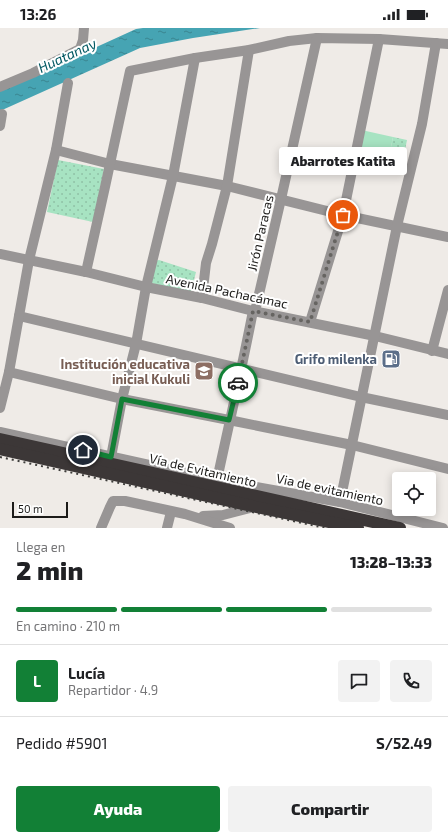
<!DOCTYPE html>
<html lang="es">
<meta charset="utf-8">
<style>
:root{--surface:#fff;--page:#f2f2f2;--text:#202124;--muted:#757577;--line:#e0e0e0;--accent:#128036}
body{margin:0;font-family:"Exo 2",sans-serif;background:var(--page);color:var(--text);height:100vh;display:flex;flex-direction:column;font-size:15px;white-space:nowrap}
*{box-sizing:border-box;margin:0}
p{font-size:13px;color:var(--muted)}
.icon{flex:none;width:22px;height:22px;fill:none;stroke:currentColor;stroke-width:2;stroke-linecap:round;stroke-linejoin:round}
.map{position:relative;height:500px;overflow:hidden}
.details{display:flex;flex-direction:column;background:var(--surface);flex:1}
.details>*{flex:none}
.buttons{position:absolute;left:392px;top:444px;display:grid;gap:8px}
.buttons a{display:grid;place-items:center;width:44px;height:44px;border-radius:4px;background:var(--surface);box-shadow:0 2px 10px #0003;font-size:20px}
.scale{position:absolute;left:12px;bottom:10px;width:56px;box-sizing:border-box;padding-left:4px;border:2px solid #1c1b19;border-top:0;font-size:11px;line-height:14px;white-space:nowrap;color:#1c1b19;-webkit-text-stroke:3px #fff;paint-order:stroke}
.pin{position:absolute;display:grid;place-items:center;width:34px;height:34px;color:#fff;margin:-17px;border:2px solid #fff;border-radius:50%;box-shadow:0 1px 4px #0007}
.courier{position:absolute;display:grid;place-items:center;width:40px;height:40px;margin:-20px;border:3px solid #128036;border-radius:50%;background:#fff;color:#222;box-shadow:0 1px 5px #0007}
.bubble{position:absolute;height:28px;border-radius:4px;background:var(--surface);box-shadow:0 2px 10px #0003;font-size:13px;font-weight:800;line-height:28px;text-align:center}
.headline em{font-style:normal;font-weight:800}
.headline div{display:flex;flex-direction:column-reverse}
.headline{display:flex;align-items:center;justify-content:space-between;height:68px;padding:0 16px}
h1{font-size:26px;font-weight:800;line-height:30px}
.bar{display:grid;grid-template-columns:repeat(4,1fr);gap:6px 4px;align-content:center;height:48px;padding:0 16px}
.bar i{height:5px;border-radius:3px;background:var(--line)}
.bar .active{background:var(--accent)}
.bar p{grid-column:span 4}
.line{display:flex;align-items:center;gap:10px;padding:0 16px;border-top:1px solid var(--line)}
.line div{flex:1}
.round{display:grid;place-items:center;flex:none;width:42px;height:42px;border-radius:4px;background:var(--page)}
.action{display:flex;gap:8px;margin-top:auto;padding:8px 16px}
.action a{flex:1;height:46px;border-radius:4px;background:var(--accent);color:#fff;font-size:16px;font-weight:800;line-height:46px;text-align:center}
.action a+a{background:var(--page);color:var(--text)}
.status{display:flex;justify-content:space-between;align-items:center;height:28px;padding:0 20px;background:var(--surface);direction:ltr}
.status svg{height:11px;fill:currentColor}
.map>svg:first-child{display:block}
.green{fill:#a7e3c2}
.park{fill:url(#park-dots)}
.water{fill:url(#water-ripples)}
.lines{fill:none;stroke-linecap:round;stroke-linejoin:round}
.minor{stroke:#989595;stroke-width:10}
.highway{stroke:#3c3737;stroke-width:12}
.rail{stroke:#3f3e3c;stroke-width:2;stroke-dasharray:2 4;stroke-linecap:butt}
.done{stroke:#666461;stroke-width:4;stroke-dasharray:0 7.2}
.route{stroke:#128036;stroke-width:5}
.labels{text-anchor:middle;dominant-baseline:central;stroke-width:4;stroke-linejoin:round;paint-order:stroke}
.street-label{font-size:13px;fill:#1c1b19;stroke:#fff}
.service-label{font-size:13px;font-weight:bold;fill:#4e5e75;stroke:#fff;text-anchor:end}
.education-label{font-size:13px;font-weight:bold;fill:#785e54;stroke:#fff;text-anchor:end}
.water-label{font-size:14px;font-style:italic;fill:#035963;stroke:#fff}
</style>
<div class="status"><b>13:26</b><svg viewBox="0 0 49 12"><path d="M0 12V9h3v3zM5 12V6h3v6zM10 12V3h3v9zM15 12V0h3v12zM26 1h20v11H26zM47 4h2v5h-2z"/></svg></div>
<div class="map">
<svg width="448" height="500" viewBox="0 0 448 500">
<defs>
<pattern id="park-dots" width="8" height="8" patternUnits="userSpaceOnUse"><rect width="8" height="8" fill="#a7e3c2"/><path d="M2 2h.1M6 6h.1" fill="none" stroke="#8fc2a6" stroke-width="1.8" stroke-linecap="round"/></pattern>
<pattern id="water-ripples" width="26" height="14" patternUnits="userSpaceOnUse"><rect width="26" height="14" fill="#46a4b3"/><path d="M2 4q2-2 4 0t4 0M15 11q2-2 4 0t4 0" fill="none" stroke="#3a8591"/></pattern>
</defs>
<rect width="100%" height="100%" fill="#efebe7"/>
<polygon class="green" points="357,101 393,109 388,134 352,127"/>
<g class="park">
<polygon points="393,109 407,112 402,137 388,134"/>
<polygon points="58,132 104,141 93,194 47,184"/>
<polygon points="159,232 196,244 191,264 146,254 151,234"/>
</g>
<polygon class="water" points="143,0 260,0 193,10 140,20 0,83 0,63 136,1"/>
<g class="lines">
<g class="minor">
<polyline points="0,59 33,45 80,21 83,12 84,0"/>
<polyline points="0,98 2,86"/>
<polyline points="56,122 110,136 227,158 343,187 448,209"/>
<polyline points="0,226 86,244 146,259 202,270 253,283 375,308 448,326"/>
<polyline points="86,244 105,159 130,43 195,30 249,22 289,13 317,10 379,11 448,16"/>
<polyline points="202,270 206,235 212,216 227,158 249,22"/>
<polyline points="19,288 361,369 448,387"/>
<polyline points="310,294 343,187 379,11"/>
<polyline points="432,323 448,262"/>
<polyline points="9,344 122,371 229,392 352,417 448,441"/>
<polyline points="0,380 9,344 29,232 56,122 68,55"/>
<polyline points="0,404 217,452 340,474 443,500"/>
<polyline points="111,429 122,371 136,316 146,259 173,148 195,30"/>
<path d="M217 452C229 396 242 340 253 283L256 279 281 171 317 10"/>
<polyline points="340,474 397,198 422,96 436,15"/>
<polyline points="203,488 223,487 254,479"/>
<polyline points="101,500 110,479 113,473 125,473 185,486 230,500"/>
<polyline points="167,500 171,484"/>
</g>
<g class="highway">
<polyline points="0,411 400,500"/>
<polyline points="0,421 256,479 358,500"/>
</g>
<polyline class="rail" points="0,429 325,500"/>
</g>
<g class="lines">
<polyline class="done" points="238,355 253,283 310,294 343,187"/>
<polyline class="route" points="83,422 111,429 122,371 229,392 238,355"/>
</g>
<defs>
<g id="fuel-square" transform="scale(1)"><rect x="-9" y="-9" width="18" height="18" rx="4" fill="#5c6f8a" stroke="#fff"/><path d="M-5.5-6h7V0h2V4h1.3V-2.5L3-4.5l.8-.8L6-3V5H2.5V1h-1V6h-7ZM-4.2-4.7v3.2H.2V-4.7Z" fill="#fff"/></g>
<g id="school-square" transform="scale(1)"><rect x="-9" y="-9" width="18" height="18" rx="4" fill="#8d6e63" stroke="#fff"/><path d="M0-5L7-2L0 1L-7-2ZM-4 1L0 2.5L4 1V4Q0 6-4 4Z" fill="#fff"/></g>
</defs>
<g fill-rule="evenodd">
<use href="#fuel-square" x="391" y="331"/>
<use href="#school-square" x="204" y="343"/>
</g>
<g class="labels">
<g class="street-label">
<text transform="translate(260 205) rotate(-77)">Jirón Paracas</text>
<text transform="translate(227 263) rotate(12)">Avenida Pachacámac</text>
<text transform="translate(203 442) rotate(13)">Vía de Evitamiento</text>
<text transform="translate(330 461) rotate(12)">Via de evitamiento</text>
</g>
<g class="service-label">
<text x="377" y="331">Grifo milenka</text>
</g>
<g class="education-label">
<text x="190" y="336">Institución educativa<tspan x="190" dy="15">inicial Kukuli</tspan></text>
</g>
<g class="water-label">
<text transform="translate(67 27) rotate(-25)">Huatanay</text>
</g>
</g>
</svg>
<div class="buttons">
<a><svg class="icon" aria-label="locate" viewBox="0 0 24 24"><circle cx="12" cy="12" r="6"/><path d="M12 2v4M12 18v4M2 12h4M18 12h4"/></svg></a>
</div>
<div class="scale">50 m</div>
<div class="pin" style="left:343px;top:187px;background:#ea580c"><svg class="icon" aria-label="bag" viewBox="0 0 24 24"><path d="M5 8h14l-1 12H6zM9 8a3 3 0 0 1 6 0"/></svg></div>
<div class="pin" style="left:83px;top:422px;background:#1f2937"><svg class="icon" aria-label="home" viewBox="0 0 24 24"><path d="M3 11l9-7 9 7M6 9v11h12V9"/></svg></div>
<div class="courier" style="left:238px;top:355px"><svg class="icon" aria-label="car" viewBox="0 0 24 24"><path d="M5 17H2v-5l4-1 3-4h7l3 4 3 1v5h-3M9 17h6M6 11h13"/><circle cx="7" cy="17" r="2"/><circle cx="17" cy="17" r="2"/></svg></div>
<div class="bubble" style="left:279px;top:119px;width:128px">Abarrotes Katita</div>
</div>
<section class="details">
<div class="headline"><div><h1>2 min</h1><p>Llega en</p></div><em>13:28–13:33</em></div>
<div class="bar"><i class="active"></i><i class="active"></i><i class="active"></i><i></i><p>En camino · 210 m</p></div>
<div class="line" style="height:72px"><b class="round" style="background:var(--accent);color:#fff">L</b><div><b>Lucía</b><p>Repartidor · 4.9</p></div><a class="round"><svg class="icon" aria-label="chat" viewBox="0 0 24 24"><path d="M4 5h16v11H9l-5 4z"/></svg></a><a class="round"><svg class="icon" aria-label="phone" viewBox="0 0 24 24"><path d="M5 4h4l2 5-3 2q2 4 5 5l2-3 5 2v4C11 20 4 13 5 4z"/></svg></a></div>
<div class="line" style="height:52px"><div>Pedido #5901</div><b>S/52.49</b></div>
<div class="action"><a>Ayuda</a><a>Compartir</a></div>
</section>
